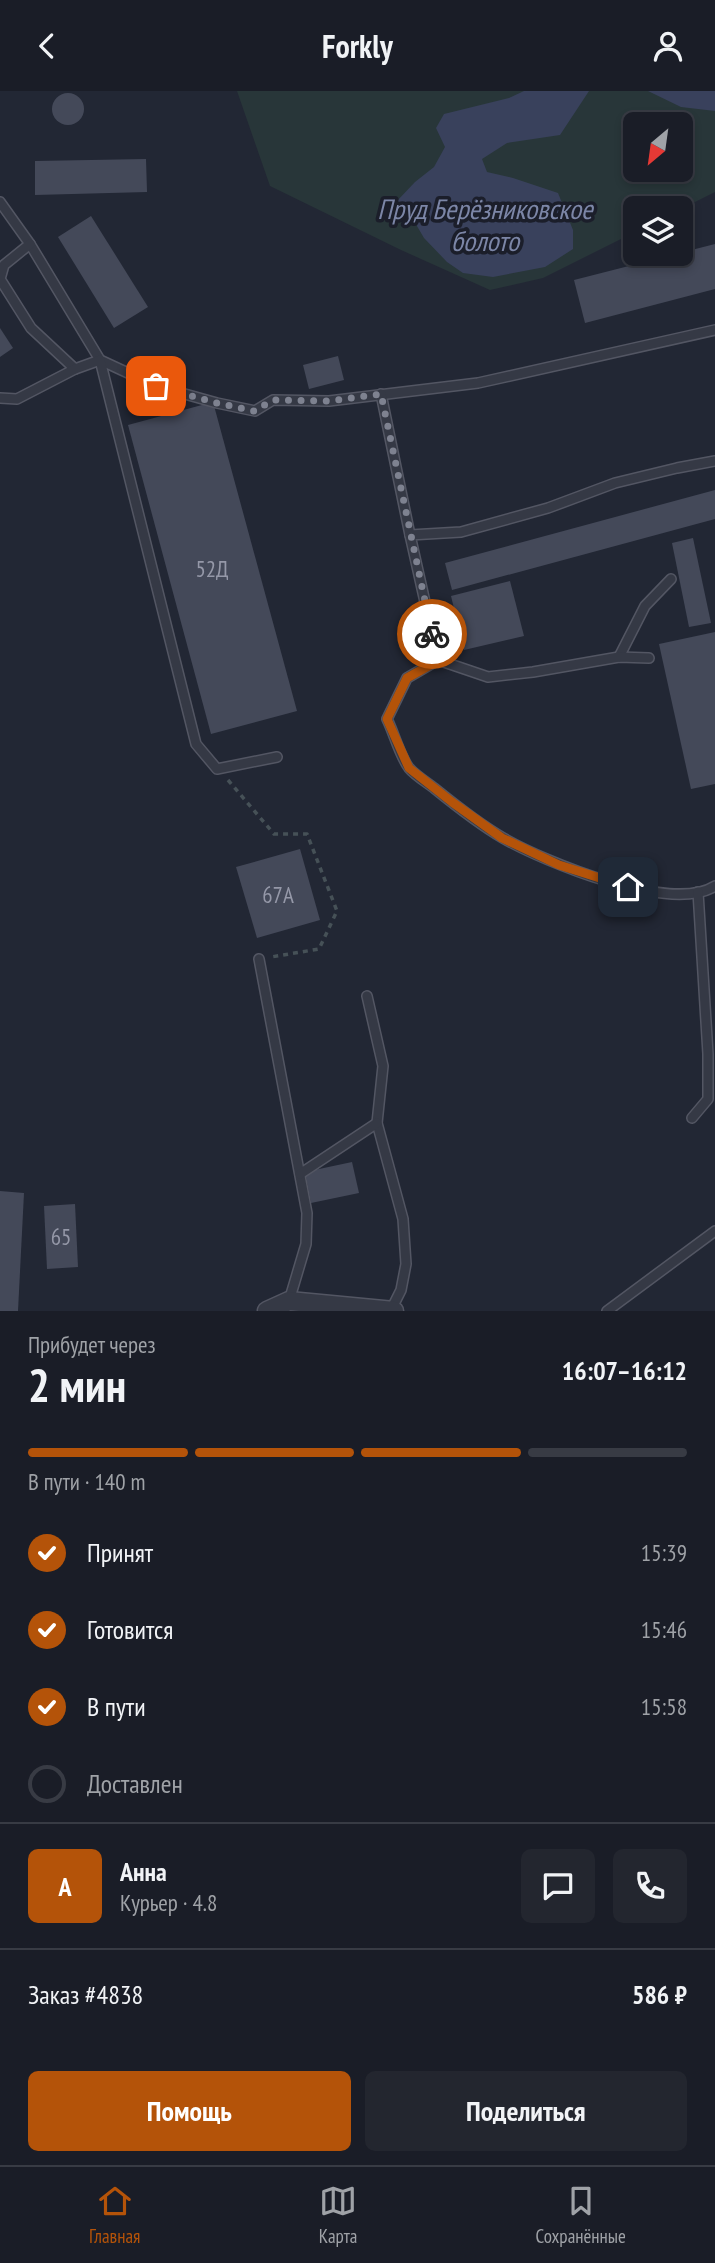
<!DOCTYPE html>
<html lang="ru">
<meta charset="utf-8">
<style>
:root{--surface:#1a1d27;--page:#23262f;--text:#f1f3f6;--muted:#9fa2a7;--line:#383b44;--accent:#b45309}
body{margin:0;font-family:"PT Sans Narrow",sans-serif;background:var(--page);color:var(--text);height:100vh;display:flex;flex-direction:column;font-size:26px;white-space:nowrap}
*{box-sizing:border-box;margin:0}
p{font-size:23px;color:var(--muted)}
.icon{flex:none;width:38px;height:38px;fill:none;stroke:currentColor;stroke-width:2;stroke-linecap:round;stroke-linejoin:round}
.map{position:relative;height:1220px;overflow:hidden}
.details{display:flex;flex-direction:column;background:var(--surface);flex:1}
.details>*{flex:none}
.needle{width:46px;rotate:209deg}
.fabs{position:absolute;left:623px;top:21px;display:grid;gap:14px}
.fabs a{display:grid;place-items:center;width:70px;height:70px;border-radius:10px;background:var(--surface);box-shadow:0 4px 10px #0003,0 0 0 2px var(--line);font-size:35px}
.pin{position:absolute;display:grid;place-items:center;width:60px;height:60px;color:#fff;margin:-30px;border-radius:14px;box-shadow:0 4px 10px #0006}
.courier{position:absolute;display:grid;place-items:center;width:70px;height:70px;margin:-35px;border:5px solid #b45309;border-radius:50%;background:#fff;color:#222;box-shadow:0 2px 9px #0007}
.summary em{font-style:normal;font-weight:700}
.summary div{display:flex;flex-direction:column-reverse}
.summary{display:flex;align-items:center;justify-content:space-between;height:119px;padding:0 28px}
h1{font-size:46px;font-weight:700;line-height:52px}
.bar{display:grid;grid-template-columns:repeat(4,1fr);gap:10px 7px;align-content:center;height:84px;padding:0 28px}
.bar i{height:9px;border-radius:5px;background:var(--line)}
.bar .active{background:var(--accent)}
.bar p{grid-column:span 4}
.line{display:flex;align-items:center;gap:18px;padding:0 28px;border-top:2px solid var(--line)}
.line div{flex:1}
.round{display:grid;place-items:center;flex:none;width:74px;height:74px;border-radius:10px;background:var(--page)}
ol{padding:0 28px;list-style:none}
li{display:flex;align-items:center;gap:21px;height:77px}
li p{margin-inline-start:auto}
li .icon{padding:7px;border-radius:50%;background:var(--accent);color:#fff;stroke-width:4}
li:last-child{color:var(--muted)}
li i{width:38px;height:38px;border:4px solid var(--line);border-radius:50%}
.button{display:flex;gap:14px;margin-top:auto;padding:14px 28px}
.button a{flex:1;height:80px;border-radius:10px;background:var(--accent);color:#fff;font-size:28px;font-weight:700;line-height:80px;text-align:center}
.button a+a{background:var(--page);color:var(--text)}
header{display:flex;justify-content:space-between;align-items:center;height:91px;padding:0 28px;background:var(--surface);font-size:32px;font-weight:700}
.dock{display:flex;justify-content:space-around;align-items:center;height:98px;border-top:2px solid var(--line);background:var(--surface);font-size:19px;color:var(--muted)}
.dock a{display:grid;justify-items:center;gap:4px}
.dock .active{color:var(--accent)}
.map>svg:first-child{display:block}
.green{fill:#283639;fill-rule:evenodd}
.water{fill:#39415c}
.building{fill:#444959}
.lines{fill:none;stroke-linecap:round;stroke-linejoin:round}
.lane-casing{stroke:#535663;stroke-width:12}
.street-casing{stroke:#535663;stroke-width:21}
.path{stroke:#465157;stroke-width:3.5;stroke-dasharray:5 5;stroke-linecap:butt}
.lane{stroke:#353945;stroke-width:9}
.street{stroke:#353945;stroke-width:18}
.done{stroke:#7e8290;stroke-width:7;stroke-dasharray:0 12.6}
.route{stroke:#b45309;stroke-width:9}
.labels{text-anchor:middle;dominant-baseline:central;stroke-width:7;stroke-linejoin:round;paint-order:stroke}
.number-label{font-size:23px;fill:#9598a8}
.water-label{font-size:28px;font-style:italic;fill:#7c86a7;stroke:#1b1e2a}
</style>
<header><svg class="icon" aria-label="back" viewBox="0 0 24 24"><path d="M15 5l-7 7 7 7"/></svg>Forkly<svg class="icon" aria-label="person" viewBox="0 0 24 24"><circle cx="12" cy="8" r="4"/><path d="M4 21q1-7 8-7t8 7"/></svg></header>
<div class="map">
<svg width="715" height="1220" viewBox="0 0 715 1220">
<rect width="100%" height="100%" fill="#222734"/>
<path class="green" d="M237 0H715V101L681 118 635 117V141L543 187 490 199 401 159 270 95ZM635 33H681V79H635Z"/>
<g class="water">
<polygon points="524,0 589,0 560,44 507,52 482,68 487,81 513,87 558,102 573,139 573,158 545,176 493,186 463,182 447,171 424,147 414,130 397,110 415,91 434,76 445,56 436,37 444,23 509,7"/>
<polygon points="648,0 715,0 715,20 681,16"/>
</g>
<g class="building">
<circle cx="68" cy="18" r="16"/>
<polygon points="146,68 147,101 35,104 35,70"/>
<polygon points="91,125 148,216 114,237 58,146"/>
<polygon points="715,153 715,198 585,232 574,189"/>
<polygon points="0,237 13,257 0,266"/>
<polygon points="338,265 344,289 309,298 303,274"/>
<polygon points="213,311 297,620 211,643 128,334"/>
<polygon points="715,399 715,428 452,499 445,472"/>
<polygon points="693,447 711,532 689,536 672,452"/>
<polygon points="510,490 524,545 464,559 451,505"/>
<polygon points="715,541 715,693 691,698 659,553"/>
<polygon points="300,758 320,829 257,847 236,776"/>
<polygon points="352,1071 359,1102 311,1112 305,1081"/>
<polygon points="0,1100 24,1102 18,1220 0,1220"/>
<polygon points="75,1113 78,1176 47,1178 44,1115"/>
</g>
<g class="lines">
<g class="lane-casing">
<g id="lane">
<polyline points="0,111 30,153 100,269 156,295 217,312 255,320 273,309 329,310 478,292 715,239"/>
<polyline points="30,153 4,174 0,188 31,237 75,278"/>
<polyline points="381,303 410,444"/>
<polyline points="0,307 17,308 75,278 100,269 196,653 217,678 277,666"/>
<polyline points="619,566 645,515 671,488"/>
<polyline points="649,567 619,566 533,581 488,586 438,569 410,444 461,441 548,417 615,392 677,377 715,370"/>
<path d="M438 569 407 587 387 628C394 642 400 665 409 677 415 684 426 691 434 697 455 714 479 733 503 747 545 771 671 823 715 795"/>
<polyline points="259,868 307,1122 306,1153 289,1210"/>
<polyline points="367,905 383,975 377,1032 403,1128 406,1173 401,1199 391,1219"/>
<polyline points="692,1027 708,1008 708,963 698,801"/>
<polyline points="300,1083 377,1032"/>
<polyline points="607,1220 715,1140"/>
</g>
</g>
<g class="street-casing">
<polyline id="street" points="267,1220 289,1210 394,1220"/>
</g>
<polyline class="path" points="228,689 274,743 307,743 337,820 319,858 271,866"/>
<use href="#lane" class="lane"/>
<use href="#street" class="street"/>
</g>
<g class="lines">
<polyline class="done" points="156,295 217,312 254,320 273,309 329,310 381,303 432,543"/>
<polyline class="route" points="432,543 439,569 407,587 387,628 409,677 452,711 502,747 559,774 628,796"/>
</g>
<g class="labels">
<g class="number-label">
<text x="212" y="477">52Д</text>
<text x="278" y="803">67А</text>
<text x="61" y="1145">65</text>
</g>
<g class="water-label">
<text x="485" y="117">Пруд Берёзниковское<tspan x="485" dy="32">болото</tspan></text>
</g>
</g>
</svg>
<div class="fabs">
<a><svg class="needle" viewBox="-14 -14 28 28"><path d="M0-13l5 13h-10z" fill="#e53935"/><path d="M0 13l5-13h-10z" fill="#9fa2a7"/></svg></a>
<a><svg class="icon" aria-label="layers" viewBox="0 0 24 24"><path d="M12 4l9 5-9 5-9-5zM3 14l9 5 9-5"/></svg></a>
</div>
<div class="pin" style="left:156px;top:295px;background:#ea580c"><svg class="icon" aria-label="bag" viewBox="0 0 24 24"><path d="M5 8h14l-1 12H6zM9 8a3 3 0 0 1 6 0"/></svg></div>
<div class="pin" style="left:628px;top:796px;background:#1f2937"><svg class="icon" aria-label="home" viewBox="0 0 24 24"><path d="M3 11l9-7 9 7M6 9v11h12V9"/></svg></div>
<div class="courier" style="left:432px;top:543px"><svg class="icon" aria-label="bike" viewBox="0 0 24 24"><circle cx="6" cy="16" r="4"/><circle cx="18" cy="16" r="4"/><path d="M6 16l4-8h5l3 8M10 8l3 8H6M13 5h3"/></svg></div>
</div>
<section class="details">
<div class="summary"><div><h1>2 мин</h1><p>Прибудет через</p></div><em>16:07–16:12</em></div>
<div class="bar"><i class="active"></i><i class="active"></i><i class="active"></i><i></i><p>В пути · 140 m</p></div>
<ol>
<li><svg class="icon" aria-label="check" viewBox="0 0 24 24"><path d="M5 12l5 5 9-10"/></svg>Принят<p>15:39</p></li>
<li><svg class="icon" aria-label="check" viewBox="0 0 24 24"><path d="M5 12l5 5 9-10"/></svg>Готовится<p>15:46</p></li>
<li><svg class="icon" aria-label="check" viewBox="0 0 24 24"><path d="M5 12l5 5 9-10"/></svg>В пути<p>15:58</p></li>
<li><i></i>Доставлен</li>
</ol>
<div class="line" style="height:126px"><b class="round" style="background:var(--accent);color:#fff">А</b><div><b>Анна</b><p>Курьер · 4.8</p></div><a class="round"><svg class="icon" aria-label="chat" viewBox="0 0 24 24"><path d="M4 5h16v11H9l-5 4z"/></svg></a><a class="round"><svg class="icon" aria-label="phone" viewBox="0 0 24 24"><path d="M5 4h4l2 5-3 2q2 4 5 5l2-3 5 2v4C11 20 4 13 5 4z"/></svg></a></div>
<div class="line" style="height:91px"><div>Заказ #4838</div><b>586 ₽</b></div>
<div class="button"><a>Помощь</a><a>Поделиться</a></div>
</section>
<nav class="dock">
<a class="active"><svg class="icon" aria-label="home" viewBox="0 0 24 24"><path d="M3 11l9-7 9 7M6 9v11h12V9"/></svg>Главная</a>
<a><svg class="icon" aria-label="map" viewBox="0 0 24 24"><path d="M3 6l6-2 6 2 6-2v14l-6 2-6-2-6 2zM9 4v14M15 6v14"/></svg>Карта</a>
<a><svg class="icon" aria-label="saved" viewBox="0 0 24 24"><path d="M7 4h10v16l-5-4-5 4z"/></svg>Сохранённые</a>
</nav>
